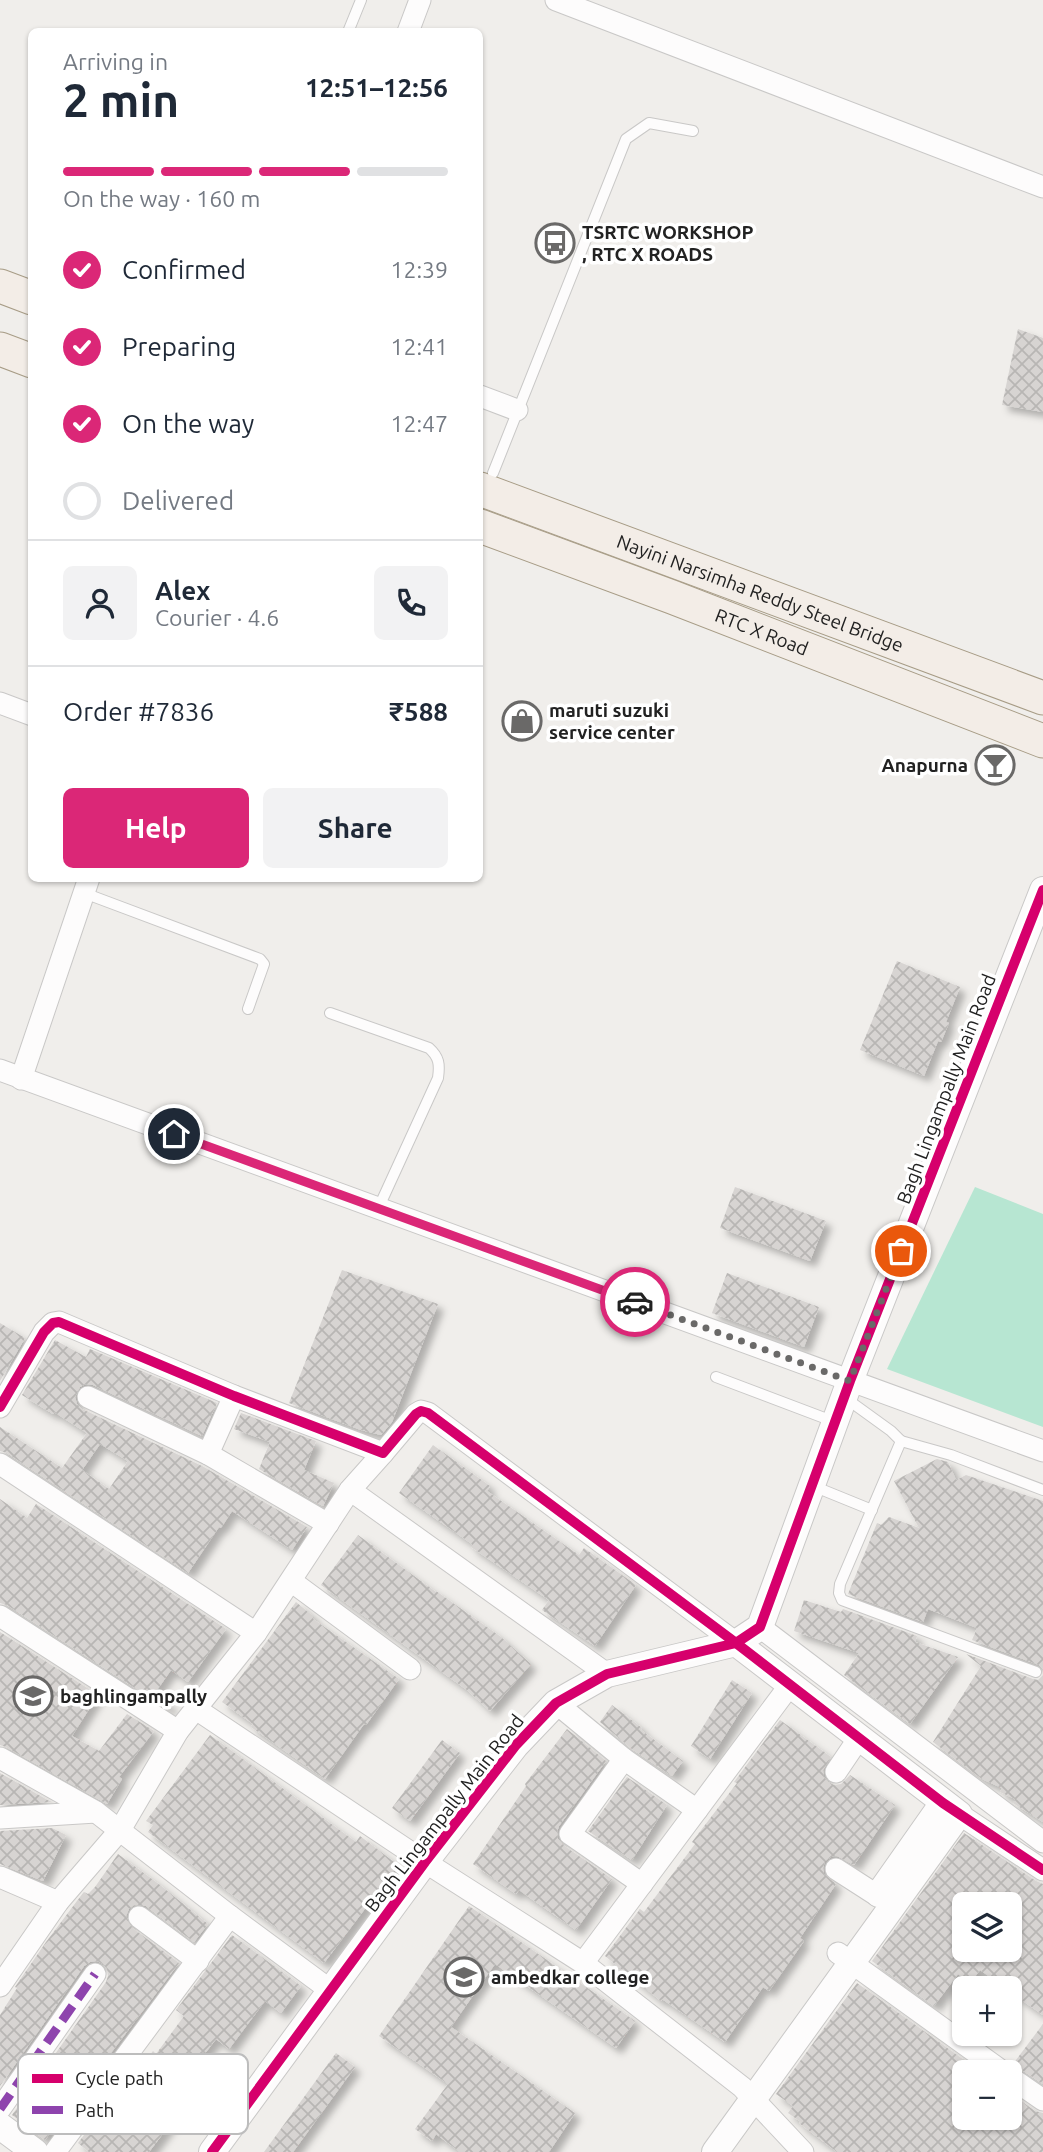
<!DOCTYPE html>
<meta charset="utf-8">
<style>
:root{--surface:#fff;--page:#f2f2f3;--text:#1f2937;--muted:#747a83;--line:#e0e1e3;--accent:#db2777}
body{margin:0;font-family:Ubuntu,sans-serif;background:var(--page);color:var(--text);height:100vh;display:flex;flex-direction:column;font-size:26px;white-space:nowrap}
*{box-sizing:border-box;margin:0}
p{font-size:23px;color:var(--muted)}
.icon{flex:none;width:38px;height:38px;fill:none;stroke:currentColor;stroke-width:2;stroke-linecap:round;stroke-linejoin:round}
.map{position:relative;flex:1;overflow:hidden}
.drawer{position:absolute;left:28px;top:28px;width:455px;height:854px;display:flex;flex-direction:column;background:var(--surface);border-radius:10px;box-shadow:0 2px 5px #0004}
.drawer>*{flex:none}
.controls{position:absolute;left:952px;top:1892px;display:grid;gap:14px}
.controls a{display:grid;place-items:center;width:70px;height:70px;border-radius:10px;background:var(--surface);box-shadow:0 2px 5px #0004;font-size:35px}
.pin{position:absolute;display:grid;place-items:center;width:60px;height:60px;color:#fff;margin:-30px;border:4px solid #fff;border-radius:50%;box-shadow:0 2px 7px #0007}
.courier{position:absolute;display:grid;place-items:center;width:70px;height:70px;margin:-35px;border:5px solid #db2777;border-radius:50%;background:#fff;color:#222;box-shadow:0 2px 9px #0007}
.head em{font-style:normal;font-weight:600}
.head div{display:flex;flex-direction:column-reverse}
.head{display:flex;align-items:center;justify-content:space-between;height:119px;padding:0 35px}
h1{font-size:46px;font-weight:600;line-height:52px}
.bar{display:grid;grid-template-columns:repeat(4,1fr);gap:10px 7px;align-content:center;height:84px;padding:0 35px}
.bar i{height:9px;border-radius:5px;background:var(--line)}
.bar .on{background:var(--accent)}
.bar p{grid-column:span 4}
.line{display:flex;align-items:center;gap:18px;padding:0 35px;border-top:2px solid var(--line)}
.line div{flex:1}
.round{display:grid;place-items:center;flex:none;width:74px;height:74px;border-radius:10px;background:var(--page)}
ol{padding:0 35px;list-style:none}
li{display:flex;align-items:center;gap:21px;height:77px}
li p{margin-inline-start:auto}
li .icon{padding:7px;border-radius:50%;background:var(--accent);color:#fff;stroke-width:4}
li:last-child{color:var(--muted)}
li i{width:38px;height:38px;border:4px solid var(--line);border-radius:50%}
.button{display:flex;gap:14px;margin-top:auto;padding:14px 35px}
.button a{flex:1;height:80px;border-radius:10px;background:var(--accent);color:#fff;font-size:28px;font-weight:600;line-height:80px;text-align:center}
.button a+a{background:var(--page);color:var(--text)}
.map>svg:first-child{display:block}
.pitch{fill:#b7e6d2}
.building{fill:url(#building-cross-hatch);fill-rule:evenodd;filter:url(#shadow)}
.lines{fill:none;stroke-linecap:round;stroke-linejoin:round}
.service-casing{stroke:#c9c8c7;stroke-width:12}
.minor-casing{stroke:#c9c8c7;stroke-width:23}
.tertiary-casing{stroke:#c9c8c7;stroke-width:28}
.primary-casing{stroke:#a79c86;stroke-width:35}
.service{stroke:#fdfcfc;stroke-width:10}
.minor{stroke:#fdfcfc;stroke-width:21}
.tertiary{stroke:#fdfcfc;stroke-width:26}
.primary{stroke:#f3ede7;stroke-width:33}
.quiet{stroke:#8e44ad;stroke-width:9;stroke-dasharray:18 9;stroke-linecap:butt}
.cycleway-casing{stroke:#fff;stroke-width:15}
.cycleway{stroke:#d6006c;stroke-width:10}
.done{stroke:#6a6968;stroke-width:7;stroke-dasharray:0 12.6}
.route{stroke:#db2777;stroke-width:9}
.labels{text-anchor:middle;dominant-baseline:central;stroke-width:7;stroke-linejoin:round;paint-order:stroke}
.poi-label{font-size:19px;font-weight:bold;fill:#222;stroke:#fff;text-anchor:start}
.street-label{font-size:19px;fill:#222;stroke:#fff}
.key{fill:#fff;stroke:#bdbdbd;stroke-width:2}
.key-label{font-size:19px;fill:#222}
</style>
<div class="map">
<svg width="1043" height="2152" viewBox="0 0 1043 2152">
<defs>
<pattern id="building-cross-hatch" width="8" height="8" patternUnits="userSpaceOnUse" patternTransform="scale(1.75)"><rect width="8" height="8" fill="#d7d4d2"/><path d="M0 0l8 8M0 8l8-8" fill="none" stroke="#b8b6b4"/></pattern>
<filter id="shadow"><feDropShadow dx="6" dy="6" stdDeviation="3.5" flood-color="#0004"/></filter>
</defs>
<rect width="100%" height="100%" fill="#f0eeeb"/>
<polygon class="pitch" points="975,1187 1043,1214 1043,1427 887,1369"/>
<g class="building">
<polygon points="1018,329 1043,338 1043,412 1002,405"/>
<polygon points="897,961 960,987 946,1022 949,1023 941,1042 938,1041 924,1076 860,1050"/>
<polygon points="735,1187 826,1221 810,1261 720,1228"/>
<polygon points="342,1270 438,1304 392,1422 381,1435 361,1430 289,1403"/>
<polygon points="727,1273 819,1307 804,1347 712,1313"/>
<polygon points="0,1323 25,1338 0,1381"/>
<path d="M55 1340 86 1357 90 1349 217 1403 202 1436 93 1385 86 1384 80 1387 75 1397 77 1404 82 1409 202 1466 307 1527 292 1550 232 1511 221 1528 219 1527 188 1573 7 1453 0 1451V1427L62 1468 87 1433 54 1412 53 1414 22 1395ZM100 1444 128 1461 109 1489 82 1470Z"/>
<polygon points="241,1413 316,1441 304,1470 334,1483 323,1506 259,1469 270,1442 234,1429"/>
<polygon points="433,1445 490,1486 487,1491 579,1555 584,1548 636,1585 595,1646 542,1610 549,1600 471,1547 472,1544 399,1493"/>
<polygon points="937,1459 948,1462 956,1480 966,1475 1043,1501 1043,1669 1039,1665 972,1640 977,1628 928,1609 923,1622 848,1594 877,1523 881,1525 889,1517 919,1528 894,1481"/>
<polygon points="0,1499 27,1518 36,1504 226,1629 188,1682 171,1670 155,1693 172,1706 169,1710 7,1605 0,1603"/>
<polygon points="358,1535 436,1592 436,1591 501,1637 531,1664 490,1711 467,1690 321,1585"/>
<polygon points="804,1600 841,1612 843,1609 917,1636 915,1642 958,1657 910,1724 844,1675 859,1653 794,1631"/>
<polygon points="296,1602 314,1617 313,1619 399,1679 366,1725 364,1724 325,1779 251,1727 253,1724 222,1702"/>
<polygon points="0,1632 98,1695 72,1736 99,1751 127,1714 154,1731 119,1777 122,1779 107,1804 6,1747 0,1745"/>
<polygon points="966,1654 1033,1679 1038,1680 1043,1675 1043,1822 1013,1803 1015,1799 1000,1792 1002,1788 982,1779 933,1742 981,1666"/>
<polygon points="732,1680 752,1693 710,1759 691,1746"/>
<polygon points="612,1705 642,1728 641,1730 683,1761 672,1776 632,1749 600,1722"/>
<polygon points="780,1720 831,1757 823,1770 824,1777 828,1782 834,1785 841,1784 850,1775 895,1805 854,1865 837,1856 831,1857 825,1861 823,1868 824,1874 836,1884 800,1938 804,1941 769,1991 763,1987 725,2042 662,1999 661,2001 605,1956 640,1909 644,1912 695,1844 692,1842 737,1783 734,1782"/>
<polygon points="567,1729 606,1761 559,1826 557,1832 558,1839 563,1845 612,1879 576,1930 519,1890 516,1894 473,1864 526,1786 525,1784"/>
<polygon points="210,1735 356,1842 360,1836 398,1865 324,1963 148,1832 153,1825 146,1821"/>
<polygon points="442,1740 460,1753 410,1821 392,1808"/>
<polygon points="0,1773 51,1802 0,1805"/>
<polygon points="627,1777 667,1805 632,1860 588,1831"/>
<polygon points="52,1828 66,1835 43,1881 0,1864 0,1831"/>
<path d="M964 1833 1036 1881 1043 1884V2015L1013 1994 1010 1988H1006L980 1970 970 1983 958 1974 934 2006 872 1961ZM964 1904H1010V1950H964Z"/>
<polygon points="118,1854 160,1885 208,1924 194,1942 146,1906 134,1905 129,1909 126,1916 131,1927 179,1963 45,2140 12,2115 106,1982 108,1976 107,1969 103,1964 97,1961 90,1962 84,1966 0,2086 0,2015 17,1988 15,1987 46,1942 83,1893 84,1892 88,1894 95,1887"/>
<polygon points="469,1906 635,2021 616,2048 495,1964 451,2027 575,2113 549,2152 460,2152 436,2134 432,2141 415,2129 448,2084 379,2036"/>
<polygon points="232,1935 301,1986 281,2013 265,2001 229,2049 216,2039 187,2077 199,2086 149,2152 89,2152 78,2143 96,2119 102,2123 134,2084 130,2081 153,2051 156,2054 184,2016 176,2010"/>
<polygon points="857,1983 964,2060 964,2118 1010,2118 1010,2093 1035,2111 1043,2113 1043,2152 837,2152 799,2123 801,2122 788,2113 793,2106 776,2094"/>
<polygon points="1043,2024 1043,2084 1013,2064"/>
<polygon points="336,2053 355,2067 293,2152 264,2152"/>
</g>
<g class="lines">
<g class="service-casing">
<g id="service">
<polyline points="348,32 361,0"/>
<polyline points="493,473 626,139 649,123 693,131"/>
<polyline points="84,893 260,959 264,964 248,1009"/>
<path d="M330 1013 429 1048C439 1057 440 1064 438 1078L378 1209"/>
<polyline points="716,1377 835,1422"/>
<polyline points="844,1397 891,1431 901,1441 840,1584 839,1593 842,1600 1036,1672"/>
<polyline points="901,1441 951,1455 1043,1490"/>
<polyline points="813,1486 872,1510"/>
</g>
</g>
<g class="minor-casing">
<g id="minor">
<polyline points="556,0 1043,187"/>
<polyline points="408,32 420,0"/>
<polyline points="480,396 517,410"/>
<polyline points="0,703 32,715"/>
<polyline points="0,1070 1043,1451"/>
<polyline points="21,1079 89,878"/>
<polyline points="88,1397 208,1454 234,1396"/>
<polyline points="0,1407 44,1332 53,1323 59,1322 234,1396 383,1453 416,1414 421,1411 428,1413 736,1643"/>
<polyline points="208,1454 328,1524"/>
<polyline points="0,1464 256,1633"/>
<polyline points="350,1490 607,1674"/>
<polyline points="291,1581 410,1669"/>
<polyline points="0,1616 178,1731"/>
<polyline points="760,1627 1043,1842"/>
<polyline points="556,1703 624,1759 697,1810"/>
<polyline points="196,1709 425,1862 583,1963 742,2087 803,2152"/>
<polyline points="0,1758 96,1812 230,1916 55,2152"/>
<polyline points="624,1759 570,1834 642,1884"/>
<polyline points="836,1772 859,1738"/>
<polyline points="959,1814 1043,1870"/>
<polyline points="0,1818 96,1812"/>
<polyline points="836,1869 878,1896"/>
<polyline points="0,1877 58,1902"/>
<polyline points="230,1916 330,1990"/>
<polyline points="139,1917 198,1961"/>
<polyline points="838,1953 1003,2072"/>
<polyline points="583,1963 790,1685"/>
<polyline points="0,1986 58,1902 120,1830 178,1731 256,1633 350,1490 383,1453"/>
<polyline points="1010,2077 1043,2100"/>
<polyline points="0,2109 95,1974"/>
</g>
</g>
<g class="tertiary-casing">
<g id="tertiary">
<polyline points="879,1894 943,1803"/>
<polyline points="0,2126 35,2152"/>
<polyline points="212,2152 425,1862 516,1745 556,1703 607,1674 736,1643 760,1627 850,1381 1043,890"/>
<polyline points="715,2152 959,1814 736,1643"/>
</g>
</g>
<g class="primary-casing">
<g id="primary">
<polyline points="0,286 32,298"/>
<polyline points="0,349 32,361"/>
<path id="s1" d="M480 489 1043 698"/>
<path id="s2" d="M480 526 672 597 1043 741"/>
</g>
</g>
<use href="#service" class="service"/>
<use href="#minor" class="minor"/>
<use href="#tertiary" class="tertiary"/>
<use href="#primary" class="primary"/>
<polyline class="quiet" points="0,2109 95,1974"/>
<g class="cycleway-casing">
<g id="cycleway">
<polyline points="0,1407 44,1332 53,1323 59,1322 234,1396 383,1453 416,1414 421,1411 428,1413 736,1643 943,1803 1043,1870"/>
<polyline points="212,2152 425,1862 516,1745 556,1703 607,1674 736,1643 760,1627 850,1381 1043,890"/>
</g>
</g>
<use href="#cycleway" class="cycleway"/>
</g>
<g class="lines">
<polyline class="done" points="635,1302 850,1381 901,1251"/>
<polyline class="route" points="174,1134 635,1302"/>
</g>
<defs>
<g id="bus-ring" transform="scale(2.0125)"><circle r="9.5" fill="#fff" stroke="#6a6968" stroke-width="1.5"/><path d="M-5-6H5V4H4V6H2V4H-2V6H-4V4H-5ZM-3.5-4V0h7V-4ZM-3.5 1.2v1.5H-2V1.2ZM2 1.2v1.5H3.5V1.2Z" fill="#6a6968"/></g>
<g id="shop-ring" transform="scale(2.0125)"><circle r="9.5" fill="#fff" stroke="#6a6968" stroke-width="1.5"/><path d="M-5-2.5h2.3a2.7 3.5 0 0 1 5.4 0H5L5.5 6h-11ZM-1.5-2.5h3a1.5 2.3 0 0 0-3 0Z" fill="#6a6968"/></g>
<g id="bar-ring" transform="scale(2.0125)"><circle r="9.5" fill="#fff" stroke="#6a6968" stroke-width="1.5"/><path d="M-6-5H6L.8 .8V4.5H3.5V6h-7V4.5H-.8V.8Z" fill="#6a6968"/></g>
<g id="school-ring" transform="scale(2.0125)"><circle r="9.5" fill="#fff" stroke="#6a6968" stroke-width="1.5"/><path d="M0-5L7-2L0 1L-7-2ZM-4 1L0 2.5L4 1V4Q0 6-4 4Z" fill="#6a6968"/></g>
</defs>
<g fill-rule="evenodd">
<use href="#bus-ring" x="555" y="243"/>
<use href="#shop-ring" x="522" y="721"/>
<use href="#bar-ring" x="995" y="765"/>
<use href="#school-ring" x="33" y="1696"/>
<use href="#school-ring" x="464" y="1977"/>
</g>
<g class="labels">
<g class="poi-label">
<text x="582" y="232">TSRTC WORKSHOP<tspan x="582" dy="22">, RTC X ROADS</tspan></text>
<text x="549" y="710">maruti suzuki<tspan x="549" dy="22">service center</tspan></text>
<text x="968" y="765" text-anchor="end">Anapurna</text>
<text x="60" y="1696">baghlingampally</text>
<text x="491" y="1977">ambedkar college</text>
</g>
<g class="street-label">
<text stroke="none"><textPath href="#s1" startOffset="299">Nayini Narsimha Reddy Steel Bridge</textPath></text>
<text stroke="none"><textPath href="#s2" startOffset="301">RTC X Road</textPath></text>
<text transform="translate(946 1089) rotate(-69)">Bagh Lingampally Main Road</text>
<text transform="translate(444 1813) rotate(-52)">Bagh Lingampally Main Road</text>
</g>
</g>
<rect x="18" y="2054" width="230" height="80" rx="10" class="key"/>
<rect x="32" y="2074" width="31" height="9" fill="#d6006c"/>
<rect x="32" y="2106" width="31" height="8" fill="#8e44ad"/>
<g class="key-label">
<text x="75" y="2085">Cycle path</text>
<text x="75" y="2117">Path</text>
</g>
</svg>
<div class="controls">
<a><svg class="icon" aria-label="layers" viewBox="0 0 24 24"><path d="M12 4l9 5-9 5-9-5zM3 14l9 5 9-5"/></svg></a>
<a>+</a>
<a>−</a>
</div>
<div class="pin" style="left:901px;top:1251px;background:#ea580c"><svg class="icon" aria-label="bag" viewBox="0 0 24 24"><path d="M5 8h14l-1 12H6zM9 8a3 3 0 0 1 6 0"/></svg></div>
<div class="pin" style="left:174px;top:1134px;background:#1f2937"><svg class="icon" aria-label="home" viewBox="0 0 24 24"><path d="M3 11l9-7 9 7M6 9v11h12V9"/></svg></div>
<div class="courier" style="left:635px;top:1302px"><svg class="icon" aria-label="car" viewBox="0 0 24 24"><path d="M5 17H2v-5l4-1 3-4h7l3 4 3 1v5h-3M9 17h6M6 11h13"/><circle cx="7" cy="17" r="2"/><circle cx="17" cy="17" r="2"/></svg></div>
<section class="drawer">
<div class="head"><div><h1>2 min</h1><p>Arriving in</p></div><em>12:51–12:56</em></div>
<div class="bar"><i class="on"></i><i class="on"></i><i class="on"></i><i></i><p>On the way · 160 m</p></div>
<ol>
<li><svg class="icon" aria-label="check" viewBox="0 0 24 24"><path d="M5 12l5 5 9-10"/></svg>Confirmed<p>12:39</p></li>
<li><svg class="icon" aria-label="check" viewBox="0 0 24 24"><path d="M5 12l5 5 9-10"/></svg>Preparing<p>12:41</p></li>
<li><svg class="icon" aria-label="check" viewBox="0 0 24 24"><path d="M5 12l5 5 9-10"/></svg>On the way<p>12:47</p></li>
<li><i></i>Delivered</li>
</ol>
<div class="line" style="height:126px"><a class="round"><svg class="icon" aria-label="person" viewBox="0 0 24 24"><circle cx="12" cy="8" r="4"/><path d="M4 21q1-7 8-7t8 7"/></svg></a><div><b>Alex</b><p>Courier · 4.6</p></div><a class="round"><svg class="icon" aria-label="phone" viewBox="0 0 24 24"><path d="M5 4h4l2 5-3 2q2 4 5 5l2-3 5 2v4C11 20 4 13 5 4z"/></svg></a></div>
<div class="line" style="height:91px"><div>Order #7836</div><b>₹588</b></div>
<div class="button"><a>Help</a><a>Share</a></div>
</section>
</div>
